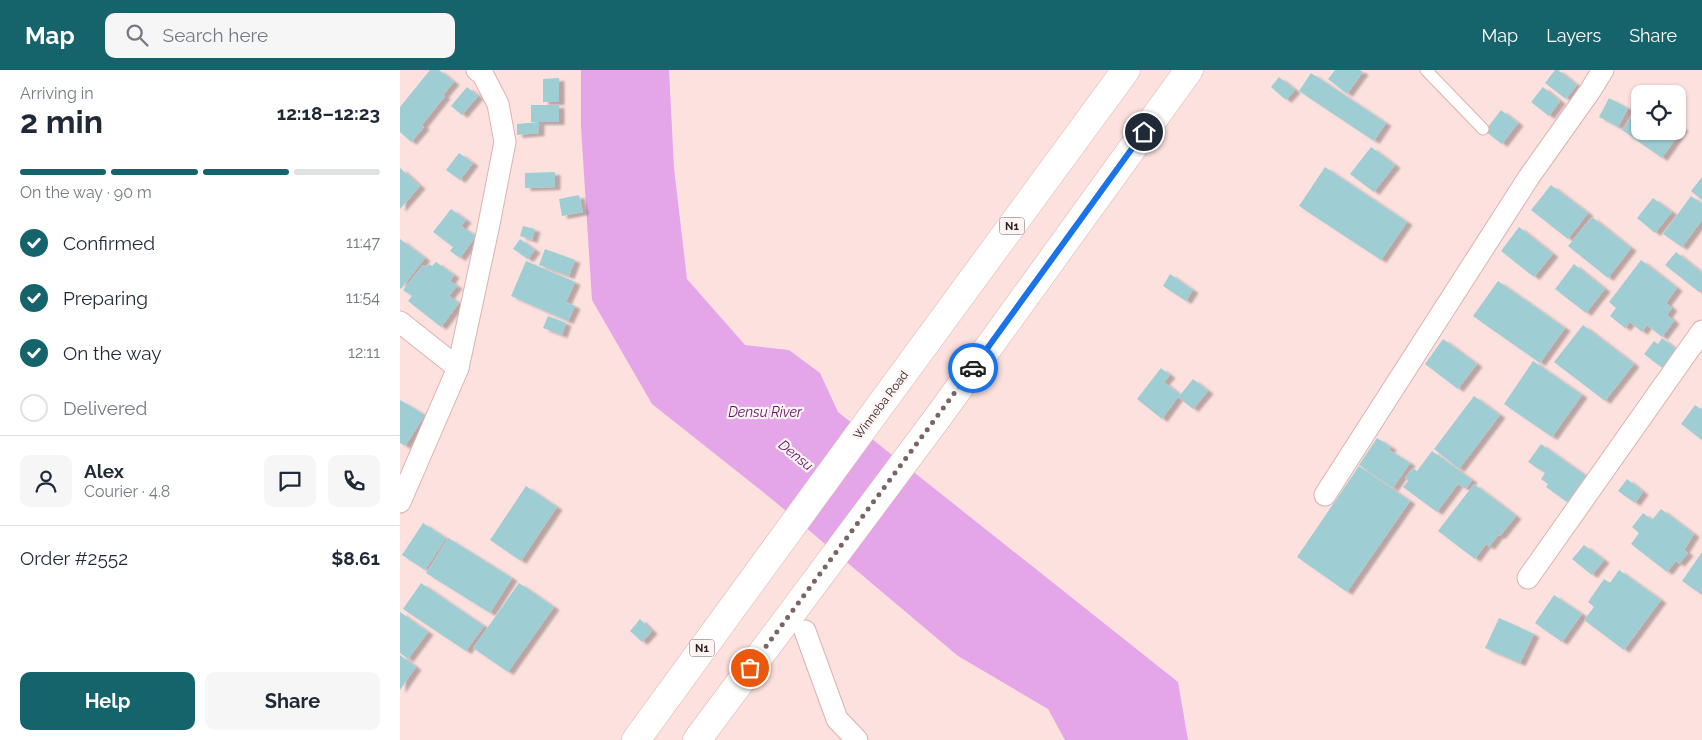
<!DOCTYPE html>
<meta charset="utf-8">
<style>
:root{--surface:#fff;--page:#f6f6f7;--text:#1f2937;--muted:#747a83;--line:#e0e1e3;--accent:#15636b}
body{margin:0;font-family:Raleway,sans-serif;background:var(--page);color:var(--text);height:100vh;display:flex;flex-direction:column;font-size:19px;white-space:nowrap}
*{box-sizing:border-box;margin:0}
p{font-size:16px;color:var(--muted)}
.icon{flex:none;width:28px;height:28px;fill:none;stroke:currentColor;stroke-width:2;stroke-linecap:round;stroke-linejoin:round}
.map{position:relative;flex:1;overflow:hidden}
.details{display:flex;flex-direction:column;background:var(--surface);width:400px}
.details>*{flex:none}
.buttons{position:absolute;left:1231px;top:15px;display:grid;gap:10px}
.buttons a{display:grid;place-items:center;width:55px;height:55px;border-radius:10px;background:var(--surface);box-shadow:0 1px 4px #0004;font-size:25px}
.pin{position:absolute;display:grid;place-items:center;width:42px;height:42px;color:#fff;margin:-21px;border:2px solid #fff;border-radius:50%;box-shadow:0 1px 5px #0007}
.courier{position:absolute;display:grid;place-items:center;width:50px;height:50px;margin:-25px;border:4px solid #1a73e8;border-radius:50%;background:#fff;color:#222;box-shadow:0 1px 6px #0007}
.summary em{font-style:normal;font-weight:700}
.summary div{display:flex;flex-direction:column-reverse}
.summary{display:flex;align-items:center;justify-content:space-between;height:85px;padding:0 20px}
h1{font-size:32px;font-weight:700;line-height:38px}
.bar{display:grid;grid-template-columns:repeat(4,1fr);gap:8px 5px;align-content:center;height:60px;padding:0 20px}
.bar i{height:6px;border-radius:4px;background:var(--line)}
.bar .on{background:var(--accent)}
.bar p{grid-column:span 4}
.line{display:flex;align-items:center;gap:12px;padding:0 20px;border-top:1px solid var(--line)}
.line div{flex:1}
.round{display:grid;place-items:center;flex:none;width:52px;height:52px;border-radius:10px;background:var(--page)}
ol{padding:0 20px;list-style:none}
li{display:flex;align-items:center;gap:15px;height:55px}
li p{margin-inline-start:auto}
li .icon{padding:5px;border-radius:50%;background:var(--accent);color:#fff;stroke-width:4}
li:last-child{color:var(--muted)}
li i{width:28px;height:28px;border:2px solid var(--line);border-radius:50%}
.button{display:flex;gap:10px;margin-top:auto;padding:10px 20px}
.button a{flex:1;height:58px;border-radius:10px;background:var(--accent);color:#fff;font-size:20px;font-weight:700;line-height:58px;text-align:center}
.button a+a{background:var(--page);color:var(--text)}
header{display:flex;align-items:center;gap:30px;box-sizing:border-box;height:70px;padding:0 25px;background:var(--accent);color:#fff}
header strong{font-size:24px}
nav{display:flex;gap:28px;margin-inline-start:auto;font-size:18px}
.search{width:350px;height:45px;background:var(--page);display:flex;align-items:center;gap:12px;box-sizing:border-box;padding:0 18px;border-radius:10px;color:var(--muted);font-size:19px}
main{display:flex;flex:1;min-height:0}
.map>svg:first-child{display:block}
.water{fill:#e5a5e9}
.building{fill:#9eced4;filter:url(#shadow)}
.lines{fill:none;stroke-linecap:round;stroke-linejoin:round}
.lane-casing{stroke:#ddb2ae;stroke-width:13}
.street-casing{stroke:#ddb2ae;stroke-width:23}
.highway-casing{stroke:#ddb2ae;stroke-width:29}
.lane{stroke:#fff;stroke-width:11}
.street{stroke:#fff;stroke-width:21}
.highway{stroke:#fff;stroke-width:28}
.done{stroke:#796564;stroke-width:5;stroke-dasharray:0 9}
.route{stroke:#1a73e8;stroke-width:6}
.labels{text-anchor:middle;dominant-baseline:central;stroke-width:4.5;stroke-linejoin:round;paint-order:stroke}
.shield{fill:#fdf4f3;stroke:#6f6160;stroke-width:1}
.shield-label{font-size:11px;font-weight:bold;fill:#322221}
.street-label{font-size:12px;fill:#322221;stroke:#fdf4f3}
.water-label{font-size:14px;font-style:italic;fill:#5f1365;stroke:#fdf4f3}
</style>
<header>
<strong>Map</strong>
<div class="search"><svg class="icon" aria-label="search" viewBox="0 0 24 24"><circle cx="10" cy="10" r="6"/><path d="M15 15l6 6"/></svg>Search here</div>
<nav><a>Map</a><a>Layers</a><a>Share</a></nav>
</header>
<main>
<section class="details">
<div class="summary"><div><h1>2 min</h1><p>Arriving in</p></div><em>12:18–12:23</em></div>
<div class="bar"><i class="on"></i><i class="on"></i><i class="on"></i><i></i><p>On the way · 90 m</p></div>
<ol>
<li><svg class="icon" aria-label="check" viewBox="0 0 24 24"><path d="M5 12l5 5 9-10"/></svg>Confirmed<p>11:47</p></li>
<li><svg class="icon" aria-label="check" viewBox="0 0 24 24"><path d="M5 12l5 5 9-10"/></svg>Preparing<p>11:54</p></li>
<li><svg class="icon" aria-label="check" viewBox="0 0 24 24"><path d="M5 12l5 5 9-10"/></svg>On the way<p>12:11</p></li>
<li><i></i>Delivered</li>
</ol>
<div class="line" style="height:90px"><a class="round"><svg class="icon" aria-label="person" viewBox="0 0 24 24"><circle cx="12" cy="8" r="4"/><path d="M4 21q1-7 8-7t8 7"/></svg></a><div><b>Alex</b><p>Courier · 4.8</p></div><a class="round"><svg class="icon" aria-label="chat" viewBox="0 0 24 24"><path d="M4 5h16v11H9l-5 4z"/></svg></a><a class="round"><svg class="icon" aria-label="phone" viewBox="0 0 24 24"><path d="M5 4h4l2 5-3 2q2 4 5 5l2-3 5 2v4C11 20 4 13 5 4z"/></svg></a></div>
<div class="line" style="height:65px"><div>Order #2552</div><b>$8.61</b></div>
<div class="button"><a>Help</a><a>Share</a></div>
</section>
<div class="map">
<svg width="1302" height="670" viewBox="0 0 1302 670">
<defs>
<filter id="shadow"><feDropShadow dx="5.5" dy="3" stdDeviation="1" flood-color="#0004"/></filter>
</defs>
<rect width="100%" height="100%" fill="#fde1df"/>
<polygon class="water" points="181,0 269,0 274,98 287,209 345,275 389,280 420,303 438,342 778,612 788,670 665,670 648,639 558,586 373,430 252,334 192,230 181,57"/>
<g class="building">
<polygon points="30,0 39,0 54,12 43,25 45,26 22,55 24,57 11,72 0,62 0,37"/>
<polygon points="935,0 960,0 963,2 947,24 928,9"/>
<polygon points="1155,0 1158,0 1177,15 1166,29 1145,13"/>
<polygon points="911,3 986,53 974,71 899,21"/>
<polygon points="879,7 895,20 886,30 871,17"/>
<polygon points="159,8 159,32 143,32 143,9"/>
<polygon points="67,17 78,26 62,45 51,36"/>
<polygon points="1143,17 1160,31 1149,46 1131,32"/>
<polygon points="1209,28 1228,38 1218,57 1199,47"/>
<rect x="131" y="35" width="28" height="17"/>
<polygon points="1240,35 1240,61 1278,61 1278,55 1283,58 1262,88 1222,60"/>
<polygon points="1101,40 1118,53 1102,74 1085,61"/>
<polygon points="139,52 139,63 117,65 117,54"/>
<polygon points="971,77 995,95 974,122 950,104"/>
<polygon points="59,83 73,93 60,110 46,100"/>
<polygon points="925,97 1007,152 981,190 899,136"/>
<polygon points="0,98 20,116 0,139"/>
<polygon points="155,102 155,117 125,118 125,103"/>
<polygon points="1302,107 1302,130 1291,121"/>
<polygon points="1151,115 1188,143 1168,169 1131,140"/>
<polygon points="179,125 183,142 162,146 159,129"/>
<polygon points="1291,126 1302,134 1302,150 1282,177 1263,164"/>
<polygon points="1253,128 1272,142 1255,163 1237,148"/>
<polygon points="51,139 66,150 61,156 76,166 60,188 50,181 53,177 33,162"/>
<polygon points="1192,147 1231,178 1208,208 1168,176"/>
<polygon points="123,156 135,159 132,170 120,166"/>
<polygon points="1119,157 1153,184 1134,207 1101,181"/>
<polygon points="0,169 25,188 1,219 0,218"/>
<polygon points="120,169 135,180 128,189 113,179"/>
<polygon points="145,179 175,190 169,206 139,195"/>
<polygon points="1276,182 1302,203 1302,219 1299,222 1265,195"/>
<polygon points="1241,190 1277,218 1266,233 1272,238 1267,245 1274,251 1262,267 1247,255 1242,262 1230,252 1225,258 1210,246 1216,238 1209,232"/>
<polygon points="126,191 175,212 166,232 175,236 168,251 111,226"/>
<polygon points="36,192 54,205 50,211 57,216 49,226 59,233 41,257 8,231 12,226 3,220 23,195 26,197 29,194 32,196"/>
<polygon points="1174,194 1205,219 1186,243 1155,219"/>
<polygon points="770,204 793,220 786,231 763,216"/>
<polygon points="1098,211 1165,258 1140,293 1073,246"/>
<polygon points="148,246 166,253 162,265 143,258"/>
<polygon points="1183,255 1234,294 1205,331 1154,292"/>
<polygon points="1262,268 1278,281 1269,303 1244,284 1254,271 1258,274"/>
<polygon points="1043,269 1077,294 1058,319 1025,294"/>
<polygon points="1133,291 1182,325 1152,367 1104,334"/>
<polygon points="761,298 770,305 764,312 780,325 793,309 808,321 793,339 778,327 762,349 737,329"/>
<polygon points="1074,326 1100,345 1059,399 1034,379"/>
<polygon points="0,330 25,345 5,376 0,373"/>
<polygon points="1295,335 1302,340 1302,370 1281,354"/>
<polygon points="977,368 991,377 989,380 1010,393 993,418 959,395"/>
<polygon points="1141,374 1186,406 1167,432 1146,417 1148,414 1141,409 1145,403 1128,392"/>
<polygon points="1032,381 1072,410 1066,419 1058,414 1037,442 1003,417 1008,411 1005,408 1013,398 1017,401"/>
<polygon points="959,396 1010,431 947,522 897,487"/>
<polygon points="1227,409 1243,422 1235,433 1218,421"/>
<polygon points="1074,414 1116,446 1100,466 1098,465 1089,477 1086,474 1075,489 1038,461"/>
<polygon points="126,416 157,437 121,491 90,470"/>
<polygon points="1261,439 1294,464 1284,480 1288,483 1279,494 1276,491 1267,502 1231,474 1239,463 1232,457 1243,443 1252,450"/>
<polygon points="23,453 46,468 25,500 2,485"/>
<polygon points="48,468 112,508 90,543 26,503"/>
<polygon points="1184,475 1204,490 1192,505 1172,489"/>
<polygon points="1302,482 1302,525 1282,511"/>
<polygon points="1219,500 1261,530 1224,580 1184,550 1194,537 1188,532 1204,509 1210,513"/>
<polygon points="21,513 84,556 66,581 3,539"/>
<polygon points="119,513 154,537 108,602 73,578"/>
<polygon points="1154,525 1182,544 1162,572 1135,553"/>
<polygon points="0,542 28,562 8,589 0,583"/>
<polygon points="1099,548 1134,564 1120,593 1085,578"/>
<polygon points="240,549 252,561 242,572 230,561"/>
<polygon points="0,585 16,597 0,620"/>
</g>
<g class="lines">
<g class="lane-casing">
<polyline id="lane" points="1026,0 1083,59"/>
</g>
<g class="street-casing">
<g id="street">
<polyline points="0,252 58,298"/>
<polyline points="925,425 1129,107 1190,21 1203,0"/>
<polyline points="0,432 58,298 88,159 105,72 98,34 83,5 77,0"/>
<polyline points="1128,508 1302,261"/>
<polyline points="405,561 437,649 457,670"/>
</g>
</g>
<g class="highway-casing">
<g id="highway">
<path d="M236 670C398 446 563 223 726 0"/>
<polyline points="297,670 541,343 789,0"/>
</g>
</g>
<use href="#lane" class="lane"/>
<use href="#street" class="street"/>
<use href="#highway" class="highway"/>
</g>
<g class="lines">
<polyline class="done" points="350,598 573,298"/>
<polyline class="route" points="573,298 744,62"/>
</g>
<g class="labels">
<g class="shield">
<rect x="599.5" y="147.5" width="25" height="17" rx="4"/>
<rect x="289.5" y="569.5" width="25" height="17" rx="4"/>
</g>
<g class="shield-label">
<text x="612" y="156">N1</text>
<text x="302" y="578">N1</text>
</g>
<g class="street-label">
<text transform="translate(481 335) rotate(-53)">Winneba Road</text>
</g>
<g class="water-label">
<text x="365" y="342">Densu River</text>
<text transform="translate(396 385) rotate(39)">Densu</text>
</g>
</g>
</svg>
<div class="buttons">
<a><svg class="icon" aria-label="locate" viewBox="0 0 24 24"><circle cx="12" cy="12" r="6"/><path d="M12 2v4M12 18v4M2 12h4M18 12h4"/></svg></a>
</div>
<div class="pin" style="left:350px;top:598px;background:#ea580c"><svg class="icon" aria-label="bag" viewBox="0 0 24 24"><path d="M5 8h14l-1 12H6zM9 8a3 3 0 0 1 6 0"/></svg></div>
<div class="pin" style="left:744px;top:62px;background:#1f2937"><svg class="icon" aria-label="home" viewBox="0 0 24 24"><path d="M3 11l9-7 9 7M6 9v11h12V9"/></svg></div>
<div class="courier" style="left:573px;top:298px"><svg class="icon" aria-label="car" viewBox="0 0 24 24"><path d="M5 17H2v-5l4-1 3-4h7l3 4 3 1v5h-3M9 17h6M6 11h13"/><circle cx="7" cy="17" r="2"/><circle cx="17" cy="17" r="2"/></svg></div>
</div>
</main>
